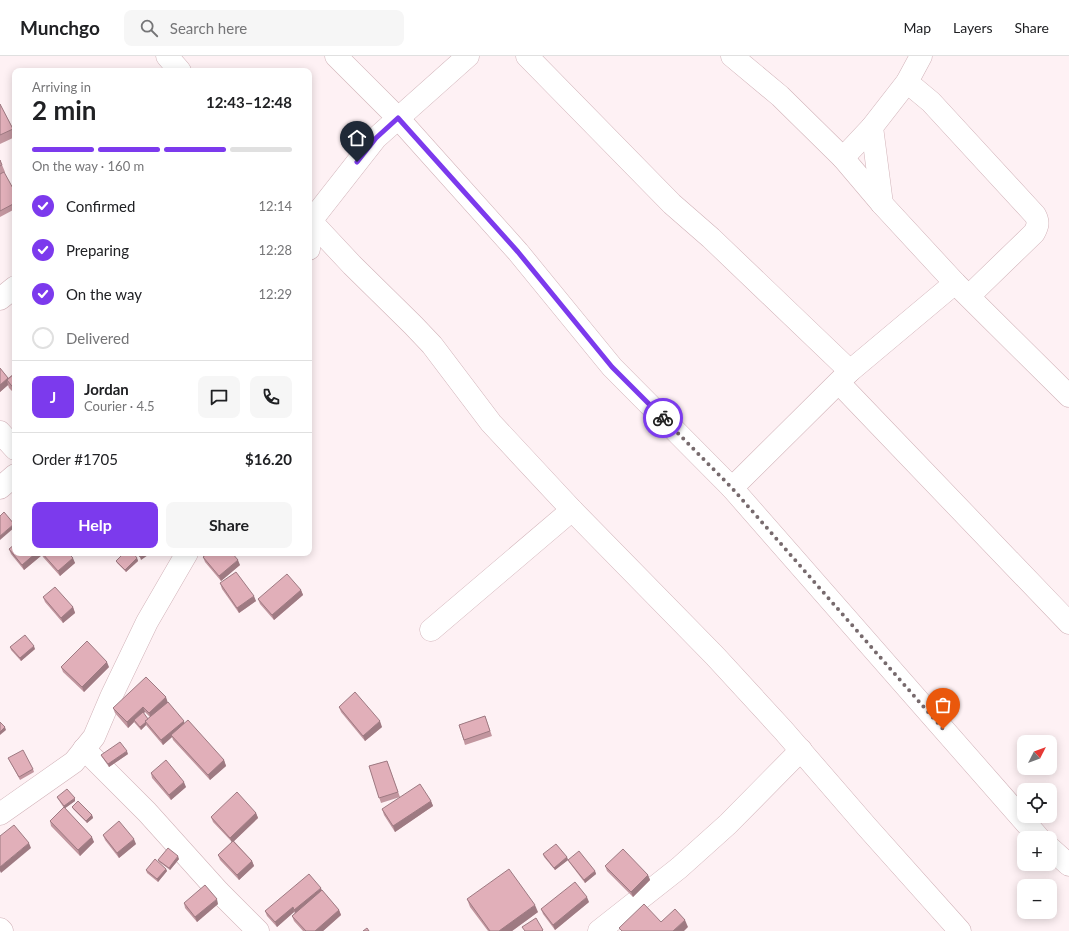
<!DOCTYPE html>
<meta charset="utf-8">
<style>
:root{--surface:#fff;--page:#f6f6f6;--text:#202124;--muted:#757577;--line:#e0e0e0;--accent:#7c3aed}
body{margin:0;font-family:Lato,sans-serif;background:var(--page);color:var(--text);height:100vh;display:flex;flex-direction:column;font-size:15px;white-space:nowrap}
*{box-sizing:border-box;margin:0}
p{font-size:13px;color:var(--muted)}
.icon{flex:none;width:22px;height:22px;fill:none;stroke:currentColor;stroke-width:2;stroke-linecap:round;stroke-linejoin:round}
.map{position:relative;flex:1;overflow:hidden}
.sheet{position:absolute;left:12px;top:12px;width:300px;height:488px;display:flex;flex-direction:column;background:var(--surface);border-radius:8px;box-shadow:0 2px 10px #0003}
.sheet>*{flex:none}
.needle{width:26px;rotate:48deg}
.buttons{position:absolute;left:1017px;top:679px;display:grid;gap:8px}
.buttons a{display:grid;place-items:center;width:40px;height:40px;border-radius:8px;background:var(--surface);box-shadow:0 2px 10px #0003;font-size:20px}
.pin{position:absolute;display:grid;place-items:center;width:34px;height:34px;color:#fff;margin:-41px -17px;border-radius:50% 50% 50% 0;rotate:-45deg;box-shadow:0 0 4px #0007}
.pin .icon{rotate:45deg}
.courier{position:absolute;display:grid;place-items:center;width:40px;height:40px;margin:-20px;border:3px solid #7c3aed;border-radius:50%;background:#fff;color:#222;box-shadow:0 1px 5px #0007}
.headline em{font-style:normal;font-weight:700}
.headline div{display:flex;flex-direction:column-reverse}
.headline{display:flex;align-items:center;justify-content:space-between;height:68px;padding:0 20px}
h1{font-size:26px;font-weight:700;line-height:30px}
.bar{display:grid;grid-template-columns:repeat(4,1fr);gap:6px 4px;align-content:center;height:48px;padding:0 20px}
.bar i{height:5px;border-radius:3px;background:var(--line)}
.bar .current{background:var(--accent)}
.bar p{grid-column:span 4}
.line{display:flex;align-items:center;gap:10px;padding:0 20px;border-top:1px solid var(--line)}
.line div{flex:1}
.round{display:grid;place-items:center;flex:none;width:42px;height:42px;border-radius:8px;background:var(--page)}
ol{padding:0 20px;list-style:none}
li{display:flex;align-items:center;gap:12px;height:44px}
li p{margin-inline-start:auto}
li .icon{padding:4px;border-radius:50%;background:var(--accent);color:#fff;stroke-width:4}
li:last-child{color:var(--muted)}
li i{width:22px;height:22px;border:2px solid var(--line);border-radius:50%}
.primary-button{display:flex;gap:8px;margin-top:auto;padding:8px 20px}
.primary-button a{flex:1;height:46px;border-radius:8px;background:var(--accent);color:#fff;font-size:16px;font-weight:700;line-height:46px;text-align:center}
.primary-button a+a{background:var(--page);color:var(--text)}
header{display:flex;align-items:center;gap:24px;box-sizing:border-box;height:56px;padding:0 20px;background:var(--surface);border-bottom:1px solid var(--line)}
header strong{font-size:19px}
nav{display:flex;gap:22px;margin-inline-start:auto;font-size:14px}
.search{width:280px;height:36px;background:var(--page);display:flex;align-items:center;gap:10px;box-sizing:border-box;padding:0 14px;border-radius:8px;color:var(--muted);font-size:15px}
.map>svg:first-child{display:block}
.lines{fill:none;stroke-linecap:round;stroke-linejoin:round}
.street-casing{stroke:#d1b2b8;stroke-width:23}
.street{stroke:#fff;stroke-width:22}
.wall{fill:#c2969f;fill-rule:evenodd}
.shaded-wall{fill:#9e7a82}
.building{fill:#e1afb9;stroke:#9e7a82}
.done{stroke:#776a6d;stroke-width:4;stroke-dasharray:0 7.2}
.route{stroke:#7c3aed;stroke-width:5}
</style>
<header>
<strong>Munchgo</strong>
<div class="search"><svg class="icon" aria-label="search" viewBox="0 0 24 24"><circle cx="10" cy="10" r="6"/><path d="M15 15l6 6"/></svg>Search here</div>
<nav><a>Map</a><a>Layers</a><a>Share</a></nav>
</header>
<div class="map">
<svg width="1069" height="875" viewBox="0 0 1069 875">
<rect width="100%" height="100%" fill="#fef1f4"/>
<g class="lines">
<g class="street-casing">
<g id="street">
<polyline points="167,0 180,15"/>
<polyline points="336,0 398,62 518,196 612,311 732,432 1039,782"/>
<polyline points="527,0 672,148 711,182 850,315"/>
<polyline points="732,0 780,40 843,102 882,148 955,227 1069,340"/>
<path d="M907 26 931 46 1035 159C1039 166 1038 170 1034 177L969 240"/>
<polyline points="843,102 872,71"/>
<polyline points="882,148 872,71 907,26 921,0"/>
<polyline points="309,163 352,209 413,269 432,289 491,367 572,454 715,600 783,674 867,771 960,875"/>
<polyline points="309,193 311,165 376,82 468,0"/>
<polyline points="0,243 15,231"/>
<polyline points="839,327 1069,567"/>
<polyline points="0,376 15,393"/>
<polyline points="0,432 15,419"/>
<polyline points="732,432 850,315 955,227"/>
<polyline points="431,574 572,454"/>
<polyline points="84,693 147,756 219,836 258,875"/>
<polyline points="0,758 74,706 94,681 111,641 147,566 187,497"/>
<polyline points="1050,792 1069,809"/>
<polyline points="0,873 2,875"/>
<polyline points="599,875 679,812 728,768 801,694"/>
</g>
</g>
<use href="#street" class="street"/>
</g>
<g class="wall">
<polygon points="0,48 13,73 15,79 15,81 0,88"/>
<polygon points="0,104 5,116 4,117 15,136 15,153 0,161"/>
<polygon points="0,312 8,322 15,317 15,338 9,332 8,329 0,336"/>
<polygon points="9,493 15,497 68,497 75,507 60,520 43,501 42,499 24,514 11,498"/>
<polygon points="203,501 240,509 221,525 205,506"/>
<polygon points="137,502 138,505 126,516 117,507 116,505"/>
<polygon points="220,527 256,545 239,557 222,533"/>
<polygon points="301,534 303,539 274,564 260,548 258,543"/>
<polygon points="43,541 73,551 75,557 63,567 45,546"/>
<polygon points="10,591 35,593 21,605 11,594"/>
<polygon points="61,611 109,611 84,636 63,616"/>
<path d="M167 646 184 667 224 704 226 710 210 724 173 684 172 681 163 689 146 669 141 674 134 666 128 672 115 657 113 652ZM145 656 150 661 148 663 143 657Z"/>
<polygon points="339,651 382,671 365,685 341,656"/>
<polygon points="485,660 492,680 465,689 459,669"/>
<polygon points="128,698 109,711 102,701 101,699"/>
<polygon points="8,702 33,713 34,716 20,724"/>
<polygon points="387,705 400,741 381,747 369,710"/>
<polygon points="151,717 186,731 171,744 152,722"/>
<polygon points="57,741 75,745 65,752 94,786 80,800 51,770 50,765 64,752 58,743"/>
<polygon points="431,745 433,750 395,776 384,759 382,753"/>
<polygon points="72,751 92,759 93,762 87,767 73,753"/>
<polygon points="256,757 258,762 234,785 252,805 254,810 239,824 220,804 218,799 232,786 213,766 211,761"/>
<polygon points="103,779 136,788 119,802 105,784"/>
<polygon points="543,798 567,801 568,804 555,814 544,801"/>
<polygon points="179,803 170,814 159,806 158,804"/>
<polygon points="568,804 595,815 596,818 585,827 569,806"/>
<polygon points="605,810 648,819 650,824 633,841 607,815"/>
<polygon points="166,813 167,815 158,826 147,817 146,814"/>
<polygon points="322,835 339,854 341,859 323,875 303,875 294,865 292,860 295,857 294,856 277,871 267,860 265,855"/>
<polygon points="467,843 538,856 512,875 488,875 470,851"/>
<polygon points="589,846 555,874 543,858 541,853"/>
<polygon points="184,847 218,848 197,866 185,852"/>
</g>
<g class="shaded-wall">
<polygon points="8,322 7,324 8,329 0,336 0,329"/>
<polygon points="14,468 15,471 0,484 0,480"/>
<polygon points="36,497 42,497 42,499 24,514 22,509"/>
<polygon points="146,497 151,497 141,504 140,501"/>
<polygon points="73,502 75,507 60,520 58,515"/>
<polygon points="137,502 138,505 126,516 125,514"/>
<polygon points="238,504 240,509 221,525 219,520"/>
<polygon points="301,534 303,539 274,564 272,559"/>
<polygon points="254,540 256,545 239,557 237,552"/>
<polygon points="73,551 75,557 63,567 61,562"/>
<polygon points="34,590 35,593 21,605 20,602"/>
<polygon points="107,606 109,611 84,636 82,631"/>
<polygon points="166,641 168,647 151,662 149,657"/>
<polygon points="143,651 145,656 135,665 134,664 134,666 128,672 127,666"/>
<polygon points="184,665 185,670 171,679 172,681 163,689 161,684"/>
<polygon points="380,665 382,671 365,685 363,680"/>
<polygon points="146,666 146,669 141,674 140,671"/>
<polygon points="5,671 6,674 0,679 0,676"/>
<polygon points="127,695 128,698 109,711 108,708"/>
<polygon points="224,704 226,710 210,724 208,719"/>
<polygon points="184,726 186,731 171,744 169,739"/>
<polygon points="75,742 75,745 64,753 64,750"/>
<polygon points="431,745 433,750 395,776 393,770"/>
<polygon points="256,757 258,762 232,787 230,782"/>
<polygon points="92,759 93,762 87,767 86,765"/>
<polygon points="92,781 94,786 80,800 78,794"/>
<polygon points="134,783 136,788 119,802 117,797"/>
<polygon points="29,787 31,792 1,817 0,815 0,811"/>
<polygon points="178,800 179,803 170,814 169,812"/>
<polygon points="567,801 568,804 555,814 554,812"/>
<polygon points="252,805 254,810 239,824 237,819"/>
<polygon points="166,813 167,815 158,826 157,823"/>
<polygon points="595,815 596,818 585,827 584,824"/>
<polygon points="648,819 650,824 633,841 631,836"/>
<polygon points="321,832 323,837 296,859 294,854"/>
<polygon points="587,841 589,846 555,874 553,869"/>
<polygon points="217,843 218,848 197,866 195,861"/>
<polygon points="535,849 538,856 512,875 499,875"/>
<polygon points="293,851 294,856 277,871 275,866"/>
<polygon points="339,854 341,859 323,875 315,875"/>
<polygon points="685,864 688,871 684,875 673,875"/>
</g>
<g class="building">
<polygon points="0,48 13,73 0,79"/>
<polygon points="0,104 2,109 0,110"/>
<polygon points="4,116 15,136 15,147 0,155 0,118"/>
<polygon points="0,312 8,322 0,329"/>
<polygon points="15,317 15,334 7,324"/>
<polygon points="4,456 14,468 0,480 0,460"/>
<polygon points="15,488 15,497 36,497 22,509 9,493"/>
<polygon points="42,497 68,497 73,502 58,515"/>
<polygon points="124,497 133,497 137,502 125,514 116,505"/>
<polygon points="137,497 146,497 140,501"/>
<polygon points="208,497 232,497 238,504 219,520 203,501"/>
<polygon points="236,516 254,540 237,552 220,527"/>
<polygon points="287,518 301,534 272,559 258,543"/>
<polygon points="55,531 73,551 61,562 43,541"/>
<polygon points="25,579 34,590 20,602 10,591"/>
<polygon points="87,585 107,606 82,631 61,611"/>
<polygon points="146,621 166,641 149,657 143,651 127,666 113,652"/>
<polygon points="355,636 380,665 363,680 339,651"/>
<polygon points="168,646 184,665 161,684 145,665"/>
<polygon points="143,656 148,663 145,665 146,666 140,671 134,664"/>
<polygon points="485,660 490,675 464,684 459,669"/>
<polygon points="188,664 224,704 208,719 171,679"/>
<polygon points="0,666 5,671 0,676"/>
<polygon points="120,686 127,695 108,708 101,699"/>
<polygon points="23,694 33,713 19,721 8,702"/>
<polygon points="166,704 184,726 169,739 151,717"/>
<polygon points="387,705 398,736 379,742 369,710"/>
<polygon points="420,728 431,745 393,770 382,753"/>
<polygon points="67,733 75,742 64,750 57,741"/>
<polygon points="237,736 256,757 230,782 211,761"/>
<polygon points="78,745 92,759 86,765 72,751"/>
<polygon points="64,751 92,781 78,794 50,765"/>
<polygon points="119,765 134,783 117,797 103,779"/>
<polygon points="14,769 29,787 0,811 0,780"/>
<polygon points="233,785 252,805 237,819 218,799"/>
<polygon points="556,788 567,801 554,812 543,798"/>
<polygon points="168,792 178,800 169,812 158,804"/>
<polygon points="623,793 648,819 631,836 605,810"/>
<polygon points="579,795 595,815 584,824 568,804"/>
<polygon points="155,803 166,813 157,823 146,814"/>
<polygon points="509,813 535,849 499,875 490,875 467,843"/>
<polygon points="309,818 321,832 294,854 293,851 275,866 265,855"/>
<polygon points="575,826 587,841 553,869 541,853"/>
<polygon points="205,829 217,843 195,861 184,847"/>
<polygon points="322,834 339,854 315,875 306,875 292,860"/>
<polygon points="644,848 661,866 675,853 685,864 673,875 622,875 619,872"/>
<polygon points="536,862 543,874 542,875 525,875 522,871"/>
<polygon points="367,872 369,875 363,875"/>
</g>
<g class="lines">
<polyline class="done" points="663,362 732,432 943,673"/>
<polyline class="route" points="357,106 376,82 398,62 518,196 612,311 663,362"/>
</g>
</svg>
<div class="buttons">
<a><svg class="needle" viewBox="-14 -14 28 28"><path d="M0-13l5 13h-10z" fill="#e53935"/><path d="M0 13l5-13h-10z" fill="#757577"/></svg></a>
<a><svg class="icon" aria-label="locate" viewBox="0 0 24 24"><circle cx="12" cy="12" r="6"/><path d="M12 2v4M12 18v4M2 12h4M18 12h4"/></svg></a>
<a>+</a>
<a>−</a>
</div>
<div class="pin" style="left:943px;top:673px;background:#ea580c"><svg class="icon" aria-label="bag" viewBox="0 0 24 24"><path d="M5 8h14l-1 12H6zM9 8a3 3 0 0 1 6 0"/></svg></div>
<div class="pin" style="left:357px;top:106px;background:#1f2937"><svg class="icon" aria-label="home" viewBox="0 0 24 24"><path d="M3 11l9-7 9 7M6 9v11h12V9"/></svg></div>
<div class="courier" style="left:663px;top:362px"><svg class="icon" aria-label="bike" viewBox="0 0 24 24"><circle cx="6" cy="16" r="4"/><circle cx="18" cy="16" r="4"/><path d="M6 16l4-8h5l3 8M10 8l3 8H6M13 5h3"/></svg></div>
<section class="sheet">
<div class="headline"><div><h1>2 min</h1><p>Arriving in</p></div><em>12:43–12:48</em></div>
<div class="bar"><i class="current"></i><i class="current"></i><i class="current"></i><i></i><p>On the way · 160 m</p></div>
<ol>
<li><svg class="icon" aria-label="check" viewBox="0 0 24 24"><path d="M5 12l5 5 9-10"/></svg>Confirmed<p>12:14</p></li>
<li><svg class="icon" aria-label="check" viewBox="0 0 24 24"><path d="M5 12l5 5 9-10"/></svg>Preparing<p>12:28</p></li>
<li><svg class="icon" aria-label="check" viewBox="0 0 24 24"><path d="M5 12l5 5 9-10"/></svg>On the way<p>12:29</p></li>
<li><i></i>Delivered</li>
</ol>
<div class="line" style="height:72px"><b class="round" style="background:var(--accent);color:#fff">J</b><div><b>Jordan</b><p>Courier · 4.5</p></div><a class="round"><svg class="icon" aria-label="chat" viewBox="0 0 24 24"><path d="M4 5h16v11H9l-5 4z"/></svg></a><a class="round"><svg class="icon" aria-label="phone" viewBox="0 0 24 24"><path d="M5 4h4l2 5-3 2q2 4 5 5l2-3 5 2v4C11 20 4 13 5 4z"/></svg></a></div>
<div class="line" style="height:52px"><div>Order #1705</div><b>$16.20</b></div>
<div class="primary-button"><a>Help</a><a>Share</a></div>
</section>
</div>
